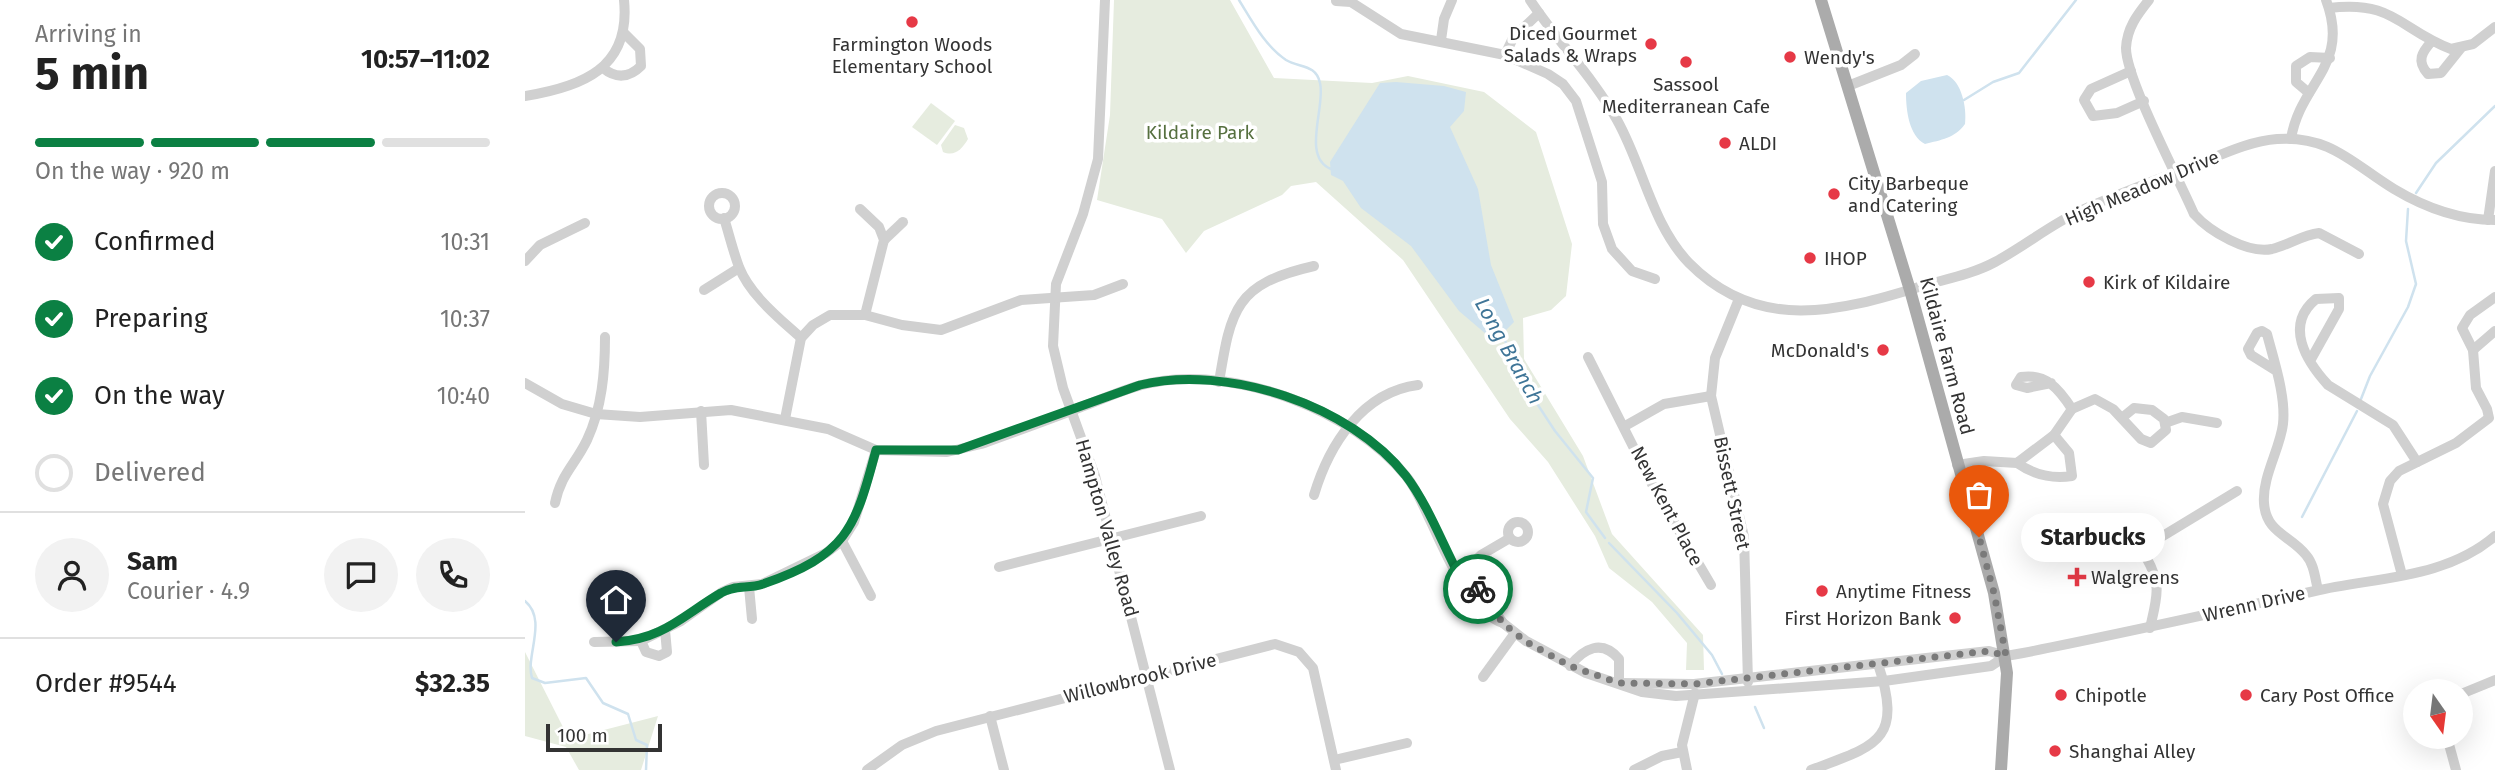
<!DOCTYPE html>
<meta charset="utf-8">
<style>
:root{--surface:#fff;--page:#f2f2f2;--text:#222;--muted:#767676;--line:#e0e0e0;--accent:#0b8043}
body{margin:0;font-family:"Fira Sans",sans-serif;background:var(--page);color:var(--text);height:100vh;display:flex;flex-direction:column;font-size:26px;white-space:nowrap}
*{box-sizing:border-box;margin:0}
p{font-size:23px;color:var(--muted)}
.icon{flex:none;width:38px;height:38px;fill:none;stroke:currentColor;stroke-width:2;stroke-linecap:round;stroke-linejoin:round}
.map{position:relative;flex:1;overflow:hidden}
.sheet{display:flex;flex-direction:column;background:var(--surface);width:525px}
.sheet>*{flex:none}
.needle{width:46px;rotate:166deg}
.controls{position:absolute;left:1878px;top:679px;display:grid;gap:14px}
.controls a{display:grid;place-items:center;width:70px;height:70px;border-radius:50%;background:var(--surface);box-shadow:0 7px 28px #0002;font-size:35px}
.scale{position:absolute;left:21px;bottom:18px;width:116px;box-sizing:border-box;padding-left:7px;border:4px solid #333;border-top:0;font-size:19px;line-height:24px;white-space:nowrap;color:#333;-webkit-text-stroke:5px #fff;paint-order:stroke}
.pin{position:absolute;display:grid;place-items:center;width:60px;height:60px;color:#fff;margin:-72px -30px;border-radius:50% 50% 50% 0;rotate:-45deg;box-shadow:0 0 7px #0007}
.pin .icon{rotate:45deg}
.courier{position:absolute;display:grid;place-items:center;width:70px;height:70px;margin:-35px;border:5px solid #0b8043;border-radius:50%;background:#fff;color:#222;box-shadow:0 2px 9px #0007}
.bubble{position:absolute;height:49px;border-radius:24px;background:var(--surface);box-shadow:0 7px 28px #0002;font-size:23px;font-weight:700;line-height:49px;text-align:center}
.summary em{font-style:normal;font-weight:700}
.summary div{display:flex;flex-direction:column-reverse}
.summary{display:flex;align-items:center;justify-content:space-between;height:119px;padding:0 35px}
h1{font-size:46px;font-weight:700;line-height:52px}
.bar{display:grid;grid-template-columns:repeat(4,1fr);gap:10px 7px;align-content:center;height:84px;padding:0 35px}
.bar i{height:9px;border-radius:5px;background:var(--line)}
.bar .on{background:var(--accent)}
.bar p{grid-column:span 4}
.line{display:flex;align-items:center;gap:18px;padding:0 35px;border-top:2px solid var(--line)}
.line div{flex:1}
.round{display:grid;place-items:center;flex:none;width:74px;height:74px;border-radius:37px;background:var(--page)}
ol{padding:0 35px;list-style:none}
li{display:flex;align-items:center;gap:21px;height:77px}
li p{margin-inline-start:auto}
li .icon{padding:7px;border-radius:50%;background:var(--accent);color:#fff;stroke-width:4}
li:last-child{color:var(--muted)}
li i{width:38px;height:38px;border:4px solid var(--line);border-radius:50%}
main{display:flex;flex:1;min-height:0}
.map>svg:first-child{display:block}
.green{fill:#e6ecdf}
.water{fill:#cfe2ee}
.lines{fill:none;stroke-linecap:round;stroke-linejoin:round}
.stream{stroke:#cfe2ee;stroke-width:2.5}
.minor{stroke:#d0d0d0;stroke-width:10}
.major{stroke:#ababab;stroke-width:12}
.done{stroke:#7a7a7a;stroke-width:7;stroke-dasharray:0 12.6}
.route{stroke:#0b8043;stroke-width:9}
.poi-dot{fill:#e63946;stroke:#fff;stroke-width:2.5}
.labels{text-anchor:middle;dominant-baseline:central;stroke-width:7;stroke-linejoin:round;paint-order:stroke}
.poi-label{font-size:19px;fill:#333;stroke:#fff;text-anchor:start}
.park-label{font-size:19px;fill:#56703f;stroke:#fff}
.street-label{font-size:19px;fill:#333;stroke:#fff}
.water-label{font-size:21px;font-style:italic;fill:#3f7597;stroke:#fff}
</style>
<main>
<section class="sheet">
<div class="summary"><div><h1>5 min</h1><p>Arriving in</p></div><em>10:57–11:02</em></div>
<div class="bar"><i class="on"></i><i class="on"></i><i class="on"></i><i></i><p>On the way · 920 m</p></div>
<ol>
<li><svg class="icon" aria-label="check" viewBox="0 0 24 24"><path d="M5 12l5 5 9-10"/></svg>Confirmed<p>10:31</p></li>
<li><svg class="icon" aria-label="check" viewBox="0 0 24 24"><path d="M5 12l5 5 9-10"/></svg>Preparing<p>10:37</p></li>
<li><svg class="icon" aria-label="check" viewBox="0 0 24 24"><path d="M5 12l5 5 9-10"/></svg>On the way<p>10:40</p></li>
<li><i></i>Delivered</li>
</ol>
<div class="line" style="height:126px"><a class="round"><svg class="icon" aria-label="person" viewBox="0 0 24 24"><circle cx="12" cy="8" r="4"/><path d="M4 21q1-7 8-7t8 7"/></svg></a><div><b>Sam</b><p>Courier · 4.9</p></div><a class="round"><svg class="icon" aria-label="chat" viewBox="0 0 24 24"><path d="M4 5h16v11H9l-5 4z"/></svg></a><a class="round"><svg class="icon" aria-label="phone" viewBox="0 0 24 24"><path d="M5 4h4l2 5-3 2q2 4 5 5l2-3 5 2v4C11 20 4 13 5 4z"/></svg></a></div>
<div class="line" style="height:91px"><div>Order #9544</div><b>$32.35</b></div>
</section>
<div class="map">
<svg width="1970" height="770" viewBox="0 0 1970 770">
<rect width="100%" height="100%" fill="#fff"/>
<g class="green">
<polygon points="589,0 705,0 749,78 847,83 883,76 959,92 1011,132 1047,244 1041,296 1026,310 998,318 999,359 1058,456 1087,534 1178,635 1179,670 1161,670 1162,643 1127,602 1084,568 1070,536 1023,462 985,419 878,260 791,182 766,186 757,195 679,231 661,253 637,219 572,200 585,115"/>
<polygon points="406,103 430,121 412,145 387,127"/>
<path d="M430 125 439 128 443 139C437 149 430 157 418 152L416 145Z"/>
<polygon points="0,652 44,739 133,716 116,770 54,770 41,747 0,736"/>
</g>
<g class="water">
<path d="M1422 75C1437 82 1442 108 1440 124 1430 138 1416 140 1400 144 1384 136 1381 110 1381 93L1396 81Z"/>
<polygon points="871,82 919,86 941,92 939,111 925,127 953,189 966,265 989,322 978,333 961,334 934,311 886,246 836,208 818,181 806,175 805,162 855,83"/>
</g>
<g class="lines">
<g class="stream">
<path d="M714 0C727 21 740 46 761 60 774 68 791 64 795 83 801 106 776 157 806 169"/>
<polyline points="1439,100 1468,82 1494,73 1551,0"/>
<polyline points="1891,193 1911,163 1970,106"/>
<polyline points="977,331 990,370 1030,431 1068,478 1061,512 1080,538"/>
<polyline points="1836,399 1845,376 1883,307 1891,284 1881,241 1883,209"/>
<polyline points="1777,517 1832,411"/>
<polyline points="1084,543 1152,613 1187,655 1197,674"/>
<path d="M0 601C23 620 0 656 7 678L20 683 61 678 78 703 103 714 111 740 122 745 121 770"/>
<polyline points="1230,707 1239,728"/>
</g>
<g class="minor">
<polyline points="580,0 573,159 558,214 531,284 528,346 538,388 570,476 645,770"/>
<path d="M1005 0C1032 41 1068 77 1092 120 1118 166 1127 225 1164 263 1233 333 1314 312 1397 286 1421 279 1448 274 1470 262 1500 246 1526 224 1557 210 1595 193 1634 179 1673 164 1698 154 1725 141 1752 139 1805 135 1828 164 1869 189 1899 207 1935 220 1970 220"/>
<path d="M1624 0C1612 15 1602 28 1601 48 1601 79 1654 179 1669 214 1685 232 1723 254 1747 249 1764 245 1777 235 1794 233L1834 254"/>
<polyline points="811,1 826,2 876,34 980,55 1023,74 1038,84 1051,101 1077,182 1078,224 1087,249 1107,271 1130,279"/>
<path d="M1804 8C1869 0 1874 29 1926 49L1948 44 1970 27"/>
<polyline points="916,40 919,19 927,0"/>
<path d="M1907 41C1897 52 1891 61 1903 74L1916 73 1936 48"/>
<polyline points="980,55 988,38 1014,13"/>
<path d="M78 68C91 79 104 78 116 66L115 49 98 32"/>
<polyline points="1606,71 1566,89 1559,100 1568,116 1592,113 1619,101"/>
<polyline points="1323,86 1376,65 1390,54"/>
<polyline points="1784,93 1771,82 1771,66 1785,57 1805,58"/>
<path d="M0 96C56 87 106 69 99 0"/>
<path d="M1766 139C1775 82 1826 66 1801 0"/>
<circle cx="197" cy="206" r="13"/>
<polyline points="335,209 354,227 359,240 340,315"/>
<path d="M199 218C204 234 208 251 214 267 225 295 254 318 276 338"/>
<polyline points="1963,220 1970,171"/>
<polyline points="359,240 378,222"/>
<polyline points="0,261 15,245 60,223"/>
<polyline points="179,290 214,268"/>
<polyline points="1214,299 1190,358 1186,396 1219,537 1223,682"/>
<polyline points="1948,350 1970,331"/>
<polyline points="1063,357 1129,488 1186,585"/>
<path d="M1785 361 1814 309V298L1791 299C1759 325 1781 361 1803 385L1868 425 1892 462"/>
<path d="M1750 370 1726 355 1723 349 1732 333 1737 331 1742 334C1749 361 1761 396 1758 424 1755 449 1737 477 1739 503 1741 533 1765 535 1781 555 1789 564 1790 578 1793 590"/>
<path d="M694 382C706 309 710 284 789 266"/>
<path d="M0 383 37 404 71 414 115 417 206 410 303 429 351 450 422 452 456 444C489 432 523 420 556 407 581 398 605 386 631 382 713 367 829 411 881 476 891 488 897 503 904 518 920 551 943 611 978 623L944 577 935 575"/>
<path d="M1526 383 1502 388 1491 385 1496 377C1521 373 1534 389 1547 409"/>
<polyline points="176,411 179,465"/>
<polyline points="260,419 276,338 288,325 305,315 340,315 377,325 416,330 496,300 569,295 598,284"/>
<polyline points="1640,423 1657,417 1692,423"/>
<polyline points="1100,426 1139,404 1186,396"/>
<path d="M1492 463C1509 475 1527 479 1547 476L1544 453 1529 435"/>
<polyline points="1432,465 1459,461 1492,463 1529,435 1547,409 1570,399 1588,409 1616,439 1626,443 1641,430 1639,419 1627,410 1609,408 1598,417"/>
<path d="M789 495C804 445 837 392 893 385"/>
<path d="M30 503C36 474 50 465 62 440 77 408 80 372 80 337"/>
<circle cx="993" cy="532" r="10"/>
<polyline points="317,541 346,596"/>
<polyline points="474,567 676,516"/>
<polyline points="935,575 956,555 985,538"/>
<polyline points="1877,575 1858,504 1865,481 1874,471 1931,443 1964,418 1962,409 1951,388 1948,350 1937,328 1945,315 1970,297"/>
<polyline points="224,587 227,619"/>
<polyline points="978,623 1001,641 1061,673 1117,692 1151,696 1359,681 1466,666 1481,656"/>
<path d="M1625 628C1632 597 1637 585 1621 557L1623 545 1712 491"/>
<polyline points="116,641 121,652 134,656 142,652 140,630"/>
<polyline points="69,642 116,641 156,621 197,592 208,587 237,584 301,553 317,541 329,522 351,450"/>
<path d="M1045 666C1059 648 1077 639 1094 659V683"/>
<polyline points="958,677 990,633"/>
<path d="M1094 683 1169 684 1464 651 1481 656 1498 653C1596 634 1692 612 1790 591 1851 577 1920 579 1970 536"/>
<polyline points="1936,694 1970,680"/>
<polyline points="465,716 479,770"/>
<polyline points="1922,737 1931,770"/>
<polyline points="809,760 882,743"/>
<polyline points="342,770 377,745 411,731 750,644 774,652 788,668 811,770"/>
<polyline points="1109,770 1137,756 1157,752"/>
<polyline points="1162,770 1157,745 1170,693"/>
<path d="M1286 770C1350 746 1379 742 1353 664"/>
</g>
<polyline class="major" points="1296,0 1385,290 1469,593 1482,673 1476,770"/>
</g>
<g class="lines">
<polyline class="done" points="953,589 978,623 1000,641 1045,666 1094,683 1169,684 1464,651 1481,656 1469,593 1454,537"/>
<path class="route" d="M91 642C139 639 158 615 196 593 209 585 223 589 238 584 321 555 330 530 351 450H433L615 385C702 364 826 405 881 476 903 505 917 543 934 575L944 578 953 589"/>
</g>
<g class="poi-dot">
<circle cx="387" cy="22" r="7"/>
<circle cx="1126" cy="44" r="7"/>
<circle cx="1265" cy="57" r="7"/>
<circle cx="1161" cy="62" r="7"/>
<circle cx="1200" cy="143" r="7"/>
<circle cx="1309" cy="194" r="7"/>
<circle cx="1285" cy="258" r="7"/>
<circle cx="1564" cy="282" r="7"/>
<circle cx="1358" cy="350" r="7"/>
<path d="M1548.5 566.5h7v7h7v7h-7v7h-7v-7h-7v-7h7z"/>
<circle cx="1297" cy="591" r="7"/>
<circle cx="1430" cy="618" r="7"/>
<circle cx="1536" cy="695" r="7"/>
<circle cx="1721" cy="695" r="7"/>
<circle cx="1530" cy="751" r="7"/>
</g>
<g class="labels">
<g class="poi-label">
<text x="1112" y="33" text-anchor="end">Diced Gourmet<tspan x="1112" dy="22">Salads &amp; Wraps</tspan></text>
<text x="387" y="44" text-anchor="middle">Farmington Woods<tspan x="387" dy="22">Elementary School</tspan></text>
<text x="1279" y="57">Wendy's</text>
<text x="1161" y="84" text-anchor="middle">Sassool<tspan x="1161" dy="22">Mediterranean Cafe</tspan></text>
<text x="1214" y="143">ALDI</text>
<text x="1323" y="183">City Barbeque<tspan x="1323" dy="22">and Catering</tspan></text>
<text x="1299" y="258">IHOP</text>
<text x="1578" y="282">Kirk of Kildaire</text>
<text x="1344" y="350" text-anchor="end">McDonald's</text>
<text x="1566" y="577">Walgreens</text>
<text x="1311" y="591">Anytime Fitness</text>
<text x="1416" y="618" text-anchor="end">First Horizon Bank</text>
<text x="1550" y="695">Chipotle</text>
<text x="1735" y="695">Cary Post Office</text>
<text x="1544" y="751">Shanghai Alley</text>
</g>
<g class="park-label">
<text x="675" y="132">Kildaire Park</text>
</g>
<g class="street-label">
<text transform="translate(1617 188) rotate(-23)">High Meadow Drive</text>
<text transform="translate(1422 356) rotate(75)">Kildaire Farm Road</text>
<text transform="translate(1207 493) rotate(78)">Bissett Street</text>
<text transform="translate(1142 506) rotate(62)">New Kent Place</text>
<text transform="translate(582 528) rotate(74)">Hampton Valley Road</text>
<text transform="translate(1729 604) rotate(-13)">Wrenn Drive</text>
<text transform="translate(615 678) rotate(-14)">Willowbrook Drive</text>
</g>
<g class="water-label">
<text transform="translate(984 351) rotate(61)">Long Branch</text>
</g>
</g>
</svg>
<div class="controls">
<a><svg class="needle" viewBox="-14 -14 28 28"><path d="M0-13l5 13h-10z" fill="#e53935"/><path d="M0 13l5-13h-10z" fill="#767676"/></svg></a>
</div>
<div class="scale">100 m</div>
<div class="pin" style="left:1454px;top:537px;background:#ea580c"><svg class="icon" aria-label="bag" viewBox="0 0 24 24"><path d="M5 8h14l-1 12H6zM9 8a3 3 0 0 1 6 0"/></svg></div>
<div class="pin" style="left:91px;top:642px;background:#1f2937"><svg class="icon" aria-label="home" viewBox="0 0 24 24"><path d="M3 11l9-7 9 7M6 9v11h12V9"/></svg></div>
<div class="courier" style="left:953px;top:589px"><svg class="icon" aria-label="bike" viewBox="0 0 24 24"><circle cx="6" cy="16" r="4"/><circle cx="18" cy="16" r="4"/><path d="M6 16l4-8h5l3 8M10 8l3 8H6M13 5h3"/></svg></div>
<div class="bubble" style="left:1496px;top:513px;width:144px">Starbucks</div>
</div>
</main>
